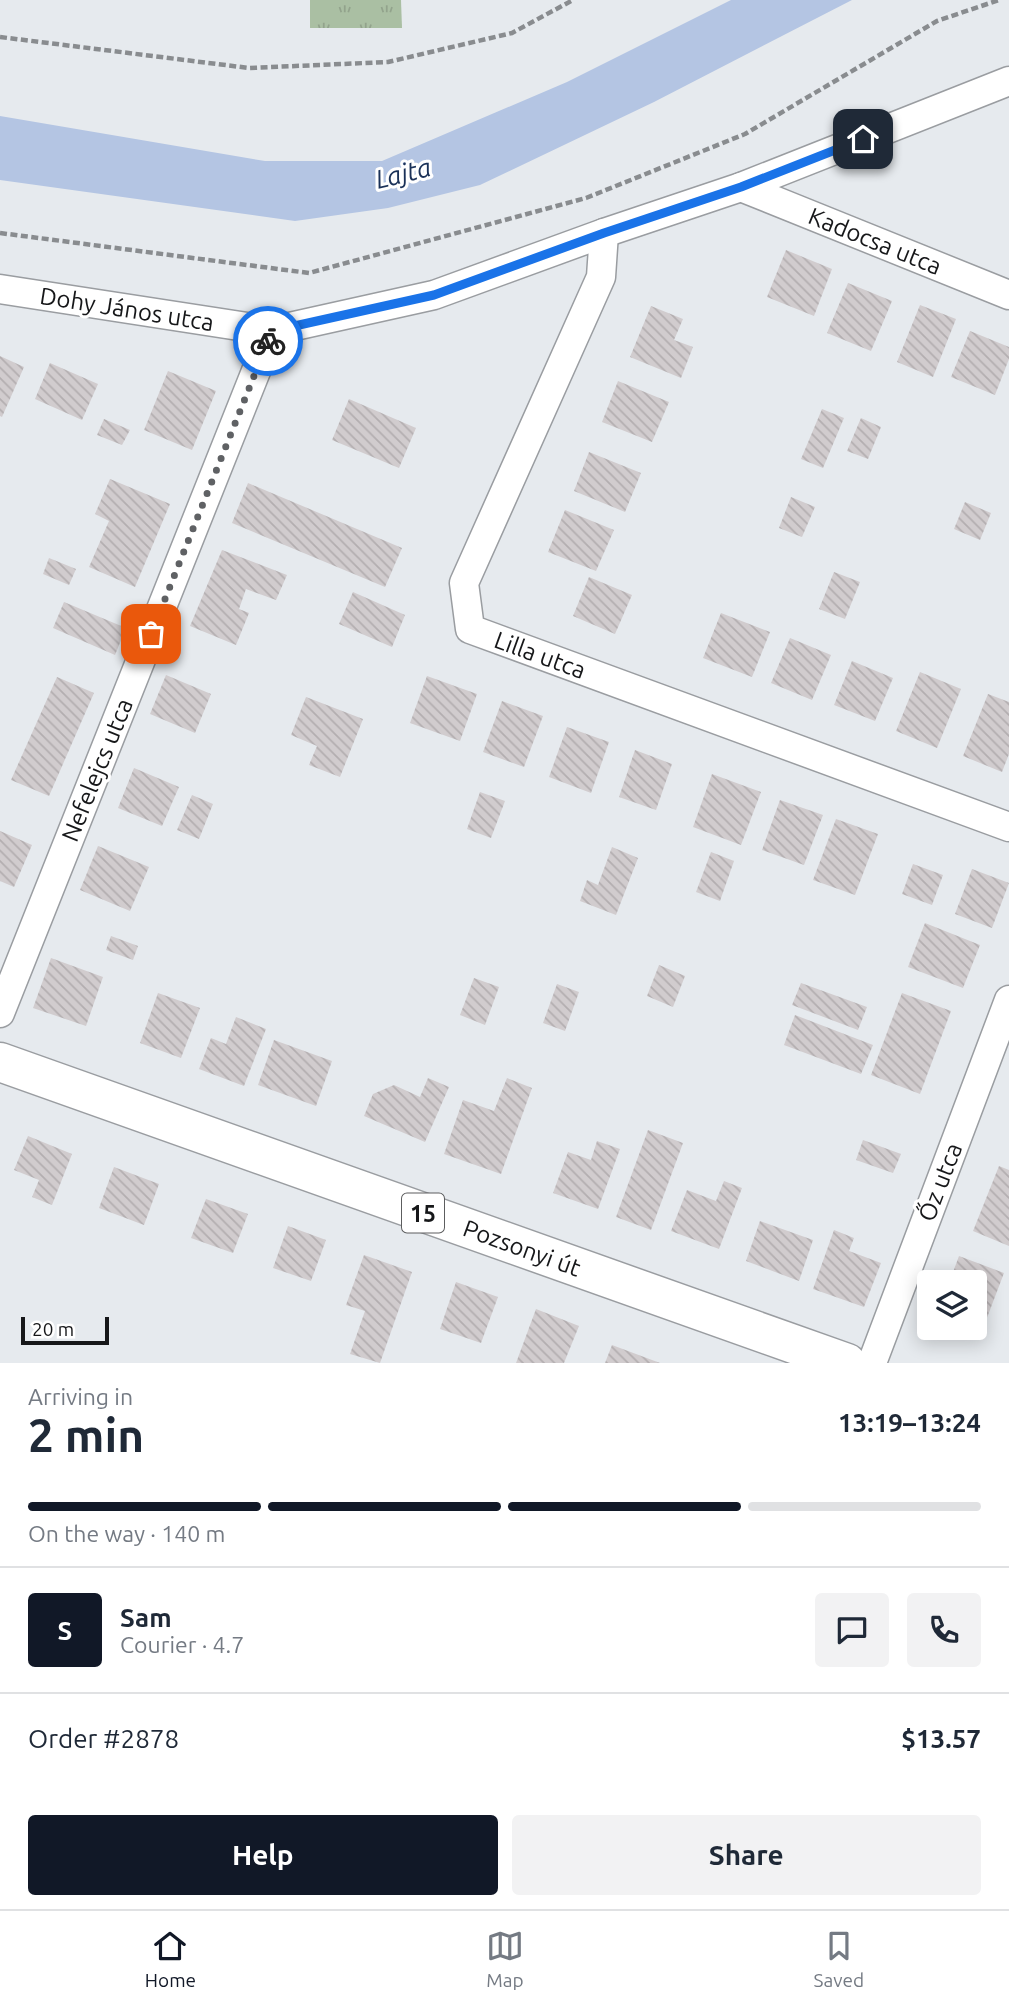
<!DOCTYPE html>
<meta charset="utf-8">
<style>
:root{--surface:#fff;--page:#f2f2f3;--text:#1f2937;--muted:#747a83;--line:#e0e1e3;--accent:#111827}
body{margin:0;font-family:Ubuntu,sans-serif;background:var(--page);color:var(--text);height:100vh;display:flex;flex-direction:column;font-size:26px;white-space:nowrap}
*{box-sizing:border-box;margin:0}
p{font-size:23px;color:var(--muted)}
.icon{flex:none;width:38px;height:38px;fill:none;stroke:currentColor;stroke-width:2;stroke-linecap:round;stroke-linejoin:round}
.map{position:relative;height:1363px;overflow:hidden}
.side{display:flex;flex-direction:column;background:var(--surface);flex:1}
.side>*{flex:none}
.fabs{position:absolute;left:917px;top:1270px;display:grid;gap:14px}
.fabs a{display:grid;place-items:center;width:70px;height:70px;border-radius:7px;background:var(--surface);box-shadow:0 4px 18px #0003;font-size:35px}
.scale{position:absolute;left:21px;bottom:18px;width:88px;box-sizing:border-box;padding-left:7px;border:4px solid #161719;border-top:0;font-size:19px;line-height:24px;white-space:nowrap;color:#161719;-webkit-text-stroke:5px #fff;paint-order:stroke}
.pin{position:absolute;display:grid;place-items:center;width:60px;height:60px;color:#fff;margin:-30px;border-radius:14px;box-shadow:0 4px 10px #0006}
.courier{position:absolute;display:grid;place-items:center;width:70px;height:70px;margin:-35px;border:5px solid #1a73e8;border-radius:50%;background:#fff;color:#222;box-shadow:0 2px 9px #0007}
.head em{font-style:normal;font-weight:700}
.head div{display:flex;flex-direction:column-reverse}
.head{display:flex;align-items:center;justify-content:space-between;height:119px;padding:0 28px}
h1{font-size:46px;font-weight:700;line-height:52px}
.bar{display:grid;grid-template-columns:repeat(4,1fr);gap:10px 7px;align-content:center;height:84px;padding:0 28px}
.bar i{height:9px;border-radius:5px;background:var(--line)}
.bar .current{background:var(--accent)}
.bar p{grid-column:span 4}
.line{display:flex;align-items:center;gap:18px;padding:0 28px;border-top:2px solid var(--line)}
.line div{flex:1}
.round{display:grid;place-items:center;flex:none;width:74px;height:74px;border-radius:7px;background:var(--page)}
.cta{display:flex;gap:14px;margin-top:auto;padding:14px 28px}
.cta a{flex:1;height:80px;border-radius:7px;background:var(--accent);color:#fff;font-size:28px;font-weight:700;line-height:80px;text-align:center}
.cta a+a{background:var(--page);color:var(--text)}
.dock{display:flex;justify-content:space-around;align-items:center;height:98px;border-top:2px solid var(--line);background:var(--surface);font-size:19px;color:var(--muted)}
.dock a{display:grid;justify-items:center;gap:4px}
.dock .current{color:var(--accent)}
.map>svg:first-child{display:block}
.grass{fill:url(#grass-tufts)}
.water{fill:#b4c5e3}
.building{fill:url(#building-back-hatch)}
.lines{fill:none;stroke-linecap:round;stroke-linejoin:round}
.street-casing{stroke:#9a9da1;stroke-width:31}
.primary-casing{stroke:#9a9da1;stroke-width:41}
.path{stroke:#898c8f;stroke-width:4.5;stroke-dasharray:7 3.5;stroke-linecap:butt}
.street{stroke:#fff;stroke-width:28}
.primary{stroke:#fff;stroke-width:38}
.done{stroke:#5f6164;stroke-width:7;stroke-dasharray:0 12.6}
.route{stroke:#1a73e8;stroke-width:9}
.labels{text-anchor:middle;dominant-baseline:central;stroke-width:6;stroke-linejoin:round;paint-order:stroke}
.shield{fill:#fff;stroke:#5c5d5e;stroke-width:2}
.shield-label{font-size:23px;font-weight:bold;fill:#161719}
.street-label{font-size:24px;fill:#161719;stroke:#fff}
.water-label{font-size:26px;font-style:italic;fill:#1a3158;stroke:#fff}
</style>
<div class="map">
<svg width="1009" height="1363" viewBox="0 0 1009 1363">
<defs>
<pattern id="grass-tufts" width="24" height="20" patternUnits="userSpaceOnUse" patternTransform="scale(1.75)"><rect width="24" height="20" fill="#aabfa3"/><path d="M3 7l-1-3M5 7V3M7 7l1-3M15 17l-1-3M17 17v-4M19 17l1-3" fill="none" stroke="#92a38c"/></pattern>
<pattern id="building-back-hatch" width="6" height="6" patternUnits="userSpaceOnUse" patternTransform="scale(1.75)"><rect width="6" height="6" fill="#d1ccce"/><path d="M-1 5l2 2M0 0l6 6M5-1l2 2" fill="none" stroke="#b3aeb0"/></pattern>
</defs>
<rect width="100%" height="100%" fill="#e6eaee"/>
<polygon class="grass" points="310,0 401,0 402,28 310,28"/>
<polygon class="water" points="731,0 852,0 654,102 480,185 388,208 295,221 0,180 0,116 265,161 382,161 567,82"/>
<g class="building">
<polygon points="786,250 832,269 814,316 767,297"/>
<polygon points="848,283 892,301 871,351 827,333"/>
<polygon points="920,305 956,319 933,377 897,362"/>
<polygon points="651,306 683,319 674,340 693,347 681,378 630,357"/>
<polygon points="970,331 1009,347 1009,359 995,395 951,377"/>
<polygon points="0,356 24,367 2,417 0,416"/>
<polygon points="50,363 98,384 82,420 35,399"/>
<polygon points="168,371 216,391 192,450 144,430"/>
<polygon points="618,381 669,402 652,442 602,422"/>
<polygon points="349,399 416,428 399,468 332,440"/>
<polygon points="822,409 844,418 823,468 801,459"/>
<polygon points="861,418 881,427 868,459 847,451"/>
<polygon points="104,419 130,430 122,445 97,435"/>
<polygon points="589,452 641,473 625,512 574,491"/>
<polygon points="110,479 170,504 135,587 89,567 109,521 95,514"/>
<polygon points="248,483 402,548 385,587 232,523"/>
<polygon points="791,497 815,507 802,537 779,528"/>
<polygon points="965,502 991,513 980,540 954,529"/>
<polygon points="565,510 614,530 596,571 548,552"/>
<polygon points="222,550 287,575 276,600 246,589 239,609 249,613 236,645 190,626"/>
<polygon points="49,558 76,569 69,585 43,574"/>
<polygon points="834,572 860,582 845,619 819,609"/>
<polygon points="589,577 632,595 615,634 573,616"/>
<polygon points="353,592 405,615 392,647 339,624"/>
<polygon points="64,602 126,628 115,655 53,628"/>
<polygon points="721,613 770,632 752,677 703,658"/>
<polygon points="790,638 831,655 812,700 771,683"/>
<polygon points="852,661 893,678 875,721 834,705"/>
<polygon points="920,672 961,689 937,748 896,731"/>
<polygon points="166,675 211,694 195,733 150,714"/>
<polygon points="427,676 477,694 460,741 410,723"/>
<polygon points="57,677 94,693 49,796 11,780"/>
<polygon points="988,694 1009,702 1009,754 1002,772 963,756"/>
<polygon points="306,697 363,719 340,777 309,765 317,746 291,735"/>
<polygon points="502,701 543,716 524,767 483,752"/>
<polygon points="567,727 609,742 591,793 549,777"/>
<polygon points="635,750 672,764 656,810 619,797"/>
<polygon points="134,768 179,787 162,826 118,808"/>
<polygon points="712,774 761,792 741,845 693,827"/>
<polygon points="480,792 505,801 491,838 467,829"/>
<polygon points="192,795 213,804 199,839 177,830"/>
<polygon points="780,800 823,815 804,865 762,850"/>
<polygon points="836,819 878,834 855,895 813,880"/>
<polygon points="0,831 32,845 14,887 0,881"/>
<polygon points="98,846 149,867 130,911 80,890"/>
<polygon points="612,847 638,858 616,915 580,901 587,880 598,885"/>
<polygon points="711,852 734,861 720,901 696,892"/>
<polygon points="913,864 943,875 932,905 902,894"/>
<polygon points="972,869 1009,883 992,928 955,914"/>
<polygon points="925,923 980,945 963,988 908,967"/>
<polygon points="111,936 138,946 133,960 106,950"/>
<polygon points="51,958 103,977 86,1026 33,1008"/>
<polygon points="659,965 685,976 673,1007 647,996"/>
<polygon points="474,978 499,987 485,1025 460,1015"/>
<polygon points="801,983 867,1007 858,1030 792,1005"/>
<polygon points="557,984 579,992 565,1031 543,1023"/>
<polygon points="158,993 200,1008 181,1058 140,1043"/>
<polygon points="902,993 951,1011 920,1094 871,1075"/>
<polygon points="795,1015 873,1045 861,1074 784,1045"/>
<polygon points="236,1017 266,1029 244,1086 199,1069 211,1038 226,1044"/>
<polygon points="274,1040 332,1061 316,1106 258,1085"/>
<polygon points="428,1078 449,1087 425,1142 364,1116 373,1094 394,1085 420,1097"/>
<polygon points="507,1078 532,1088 501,1174 444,1154 463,1100 494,1111"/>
<polygon points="648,1130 683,1143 651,1230 616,1217"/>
<polygon points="28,1136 72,1154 52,1205 32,1197 39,1180 14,1170"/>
<polygon points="863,1140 901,1154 893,1173 856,1160"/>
<polygon points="597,1141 620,1149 598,1209 553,1193 568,1152 591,1160"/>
<polygon points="999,1166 1009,1170 1009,1246 973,1231"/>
<polygon points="114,1167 159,1184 144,1225 99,1208"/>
<polygon points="724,1181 742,1188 719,1249 671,1231 687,1190 716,1201"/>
<polygon points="206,1199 248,1214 233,1253 191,1238"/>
<polygon points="760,1221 813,1240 799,1281 746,1261"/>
<polygon points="288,1226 326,1240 311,1281 273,1268"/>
<polygon points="834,1230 854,1238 849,1251 881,1263 864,1307 813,1289"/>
<polygon points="364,1255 412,1272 380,1363 350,1354 365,1311 346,1305"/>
<polygon points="959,1256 1004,1273 985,1323 975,1319 975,1283 949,1283"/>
<polygon points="456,1282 498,1297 481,1343 440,1329"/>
<polygon points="536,1309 579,1326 564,1363 516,1363"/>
<polygon points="612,1345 660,1363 605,1363"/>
</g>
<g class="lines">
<g class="street-casing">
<g id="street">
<polyline points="741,187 1009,295"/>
<polyline points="604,233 601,277 464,583 470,629 1009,827"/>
<polyline points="0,289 272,331 434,295 604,233 741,187 1009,81"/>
<polyline points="0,1013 272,331"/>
<polyline points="872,1363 1009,1000"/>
</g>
</g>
<g class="primary-casing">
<polyline id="primary" points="0,1062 847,1363"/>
</g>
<g class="path">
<polyline points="0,37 249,68 388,62 512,33 573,0"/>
<polyline points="0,233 309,273 586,198 745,134 937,21 999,0"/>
</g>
<use href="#street" class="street"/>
<use href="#primary" class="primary"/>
</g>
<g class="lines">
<polyline class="done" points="151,634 268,341"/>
<polyline class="route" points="268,341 272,331 434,295 604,233 741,187 863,139"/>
</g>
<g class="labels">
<rect class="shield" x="402" y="1193.5" width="42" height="39" rx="5"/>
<g class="shield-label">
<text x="423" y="1213">15</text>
</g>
<g class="street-label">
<text transform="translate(875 241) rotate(22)">Kadocsa utca</text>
<text transform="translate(127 309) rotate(9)">Dohy János utca</text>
<text transform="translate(540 655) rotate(20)">Lilla utca</text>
<text transform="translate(97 770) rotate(-68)">Nefelejcs utca</text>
<text transform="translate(940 1182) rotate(-69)">Őz utca</text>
<text transform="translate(522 1248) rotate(20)">Pozsonyi út</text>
</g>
<g class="water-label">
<text transform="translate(403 173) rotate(-14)">Lajta</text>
</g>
</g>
</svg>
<div class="fabs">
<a><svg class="icon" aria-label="layers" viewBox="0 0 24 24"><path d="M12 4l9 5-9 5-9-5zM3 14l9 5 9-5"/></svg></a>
</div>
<div class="scale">20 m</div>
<div class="pin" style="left:151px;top:634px;background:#ea580c"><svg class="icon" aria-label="bag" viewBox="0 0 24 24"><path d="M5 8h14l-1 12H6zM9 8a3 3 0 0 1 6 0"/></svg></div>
<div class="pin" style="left:863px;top:139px;background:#1f2937"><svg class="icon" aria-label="home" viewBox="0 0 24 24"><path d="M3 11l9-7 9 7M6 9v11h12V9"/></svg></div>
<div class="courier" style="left:268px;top:341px"><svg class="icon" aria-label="bike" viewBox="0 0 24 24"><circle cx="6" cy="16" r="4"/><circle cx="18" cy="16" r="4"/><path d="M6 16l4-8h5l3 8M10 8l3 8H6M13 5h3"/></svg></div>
</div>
<section class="side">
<div class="head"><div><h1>2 min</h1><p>Arriving in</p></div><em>13:19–13:24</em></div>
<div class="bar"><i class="current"></i><i class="current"></i><i class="current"></i><i></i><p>On the way · 140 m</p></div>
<div class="line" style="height:126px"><b class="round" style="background:var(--accent);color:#fff">S</b><div><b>Sam</b><p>Courier · 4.7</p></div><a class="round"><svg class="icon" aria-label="chat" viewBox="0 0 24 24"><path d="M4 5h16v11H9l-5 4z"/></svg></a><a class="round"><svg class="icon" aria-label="phone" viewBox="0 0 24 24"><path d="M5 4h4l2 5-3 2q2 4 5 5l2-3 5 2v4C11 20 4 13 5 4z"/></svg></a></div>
<div class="line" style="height:91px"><div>Order #2878</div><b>$13.57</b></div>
<div class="cta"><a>Help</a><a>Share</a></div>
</section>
<nav class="dock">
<a class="current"><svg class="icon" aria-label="home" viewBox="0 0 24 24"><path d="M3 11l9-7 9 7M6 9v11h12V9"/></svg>Home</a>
<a><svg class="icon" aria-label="map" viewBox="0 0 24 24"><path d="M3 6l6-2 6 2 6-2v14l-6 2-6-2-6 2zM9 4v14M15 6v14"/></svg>Map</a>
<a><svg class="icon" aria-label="saved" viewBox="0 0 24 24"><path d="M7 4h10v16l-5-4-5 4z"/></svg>Saved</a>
</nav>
